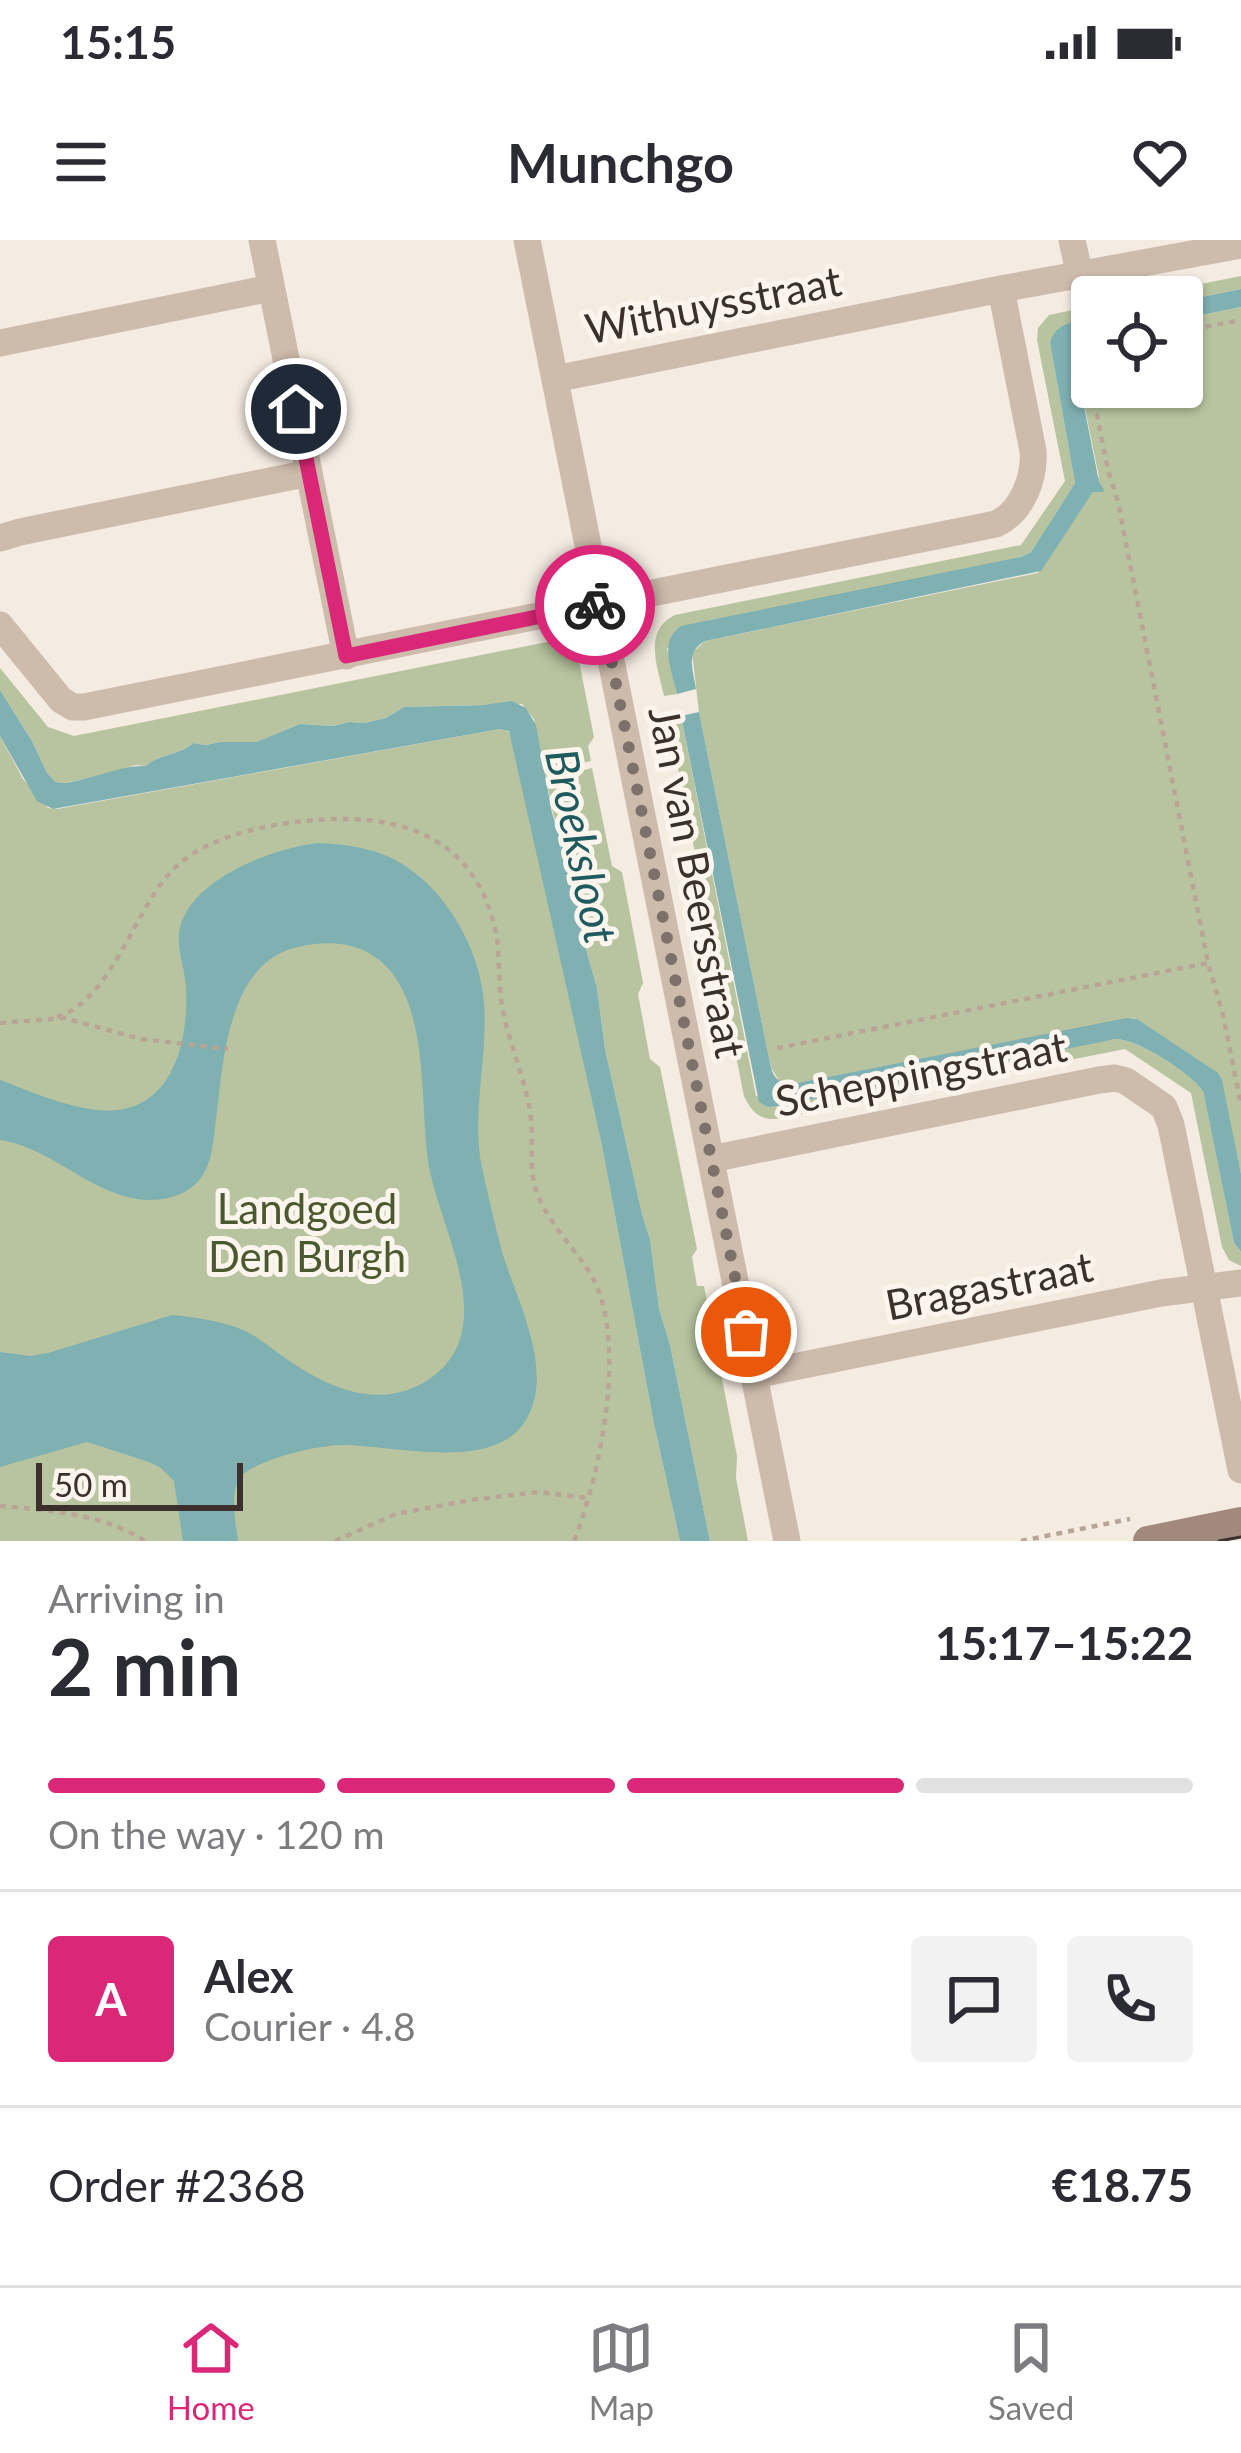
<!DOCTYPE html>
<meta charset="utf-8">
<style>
:root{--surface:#fff;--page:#f2f2f3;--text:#2b2b33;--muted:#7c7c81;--line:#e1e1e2;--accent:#db2777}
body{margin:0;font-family:Lato,sans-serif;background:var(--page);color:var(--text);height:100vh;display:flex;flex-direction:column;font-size:45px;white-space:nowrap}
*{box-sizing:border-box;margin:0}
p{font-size:39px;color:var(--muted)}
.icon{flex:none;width:66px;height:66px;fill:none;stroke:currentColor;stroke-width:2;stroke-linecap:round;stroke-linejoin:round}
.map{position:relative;height:1301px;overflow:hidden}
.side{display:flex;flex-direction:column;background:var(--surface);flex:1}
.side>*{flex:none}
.fabs{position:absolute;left:1071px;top:36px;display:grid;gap:24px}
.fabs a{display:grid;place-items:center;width:132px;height:132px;border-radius:12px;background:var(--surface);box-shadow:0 3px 9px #0004;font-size:60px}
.scale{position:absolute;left:36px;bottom:30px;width:207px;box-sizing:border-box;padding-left:12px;border:6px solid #3b302b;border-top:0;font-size:33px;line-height:42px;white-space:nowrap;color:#3b302b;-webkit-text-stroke:9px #fbf5ee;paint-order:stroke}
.pin{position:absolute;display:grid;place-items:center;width:102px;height:102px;color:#fff;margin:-51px;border:6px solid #fff;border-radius:50%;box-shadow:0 3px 12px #0007}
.courier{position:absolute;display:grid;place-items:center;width:120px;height:120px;margin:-60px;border:9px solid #db2777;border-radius:50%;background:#fff;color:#222;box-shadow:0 3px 15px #0007}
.summary em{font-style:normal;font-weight:700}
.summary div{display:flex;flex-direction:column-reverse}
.summary{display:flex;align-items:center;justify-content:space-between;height:204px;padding:0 48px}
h1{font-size:78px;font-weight:700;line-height:90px}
.bar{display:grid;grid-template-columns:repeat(4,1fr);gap:18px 12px;align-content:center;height:144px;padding:0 48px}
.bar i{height:15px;border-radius:9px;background:var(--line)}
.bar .on{background:var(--accent)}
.bar p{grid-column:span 4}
.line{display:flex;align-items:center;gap:30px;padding:0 48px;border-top:3px solid var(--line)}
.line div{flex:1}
.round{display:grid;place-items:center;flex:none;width:126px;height:126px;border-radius:12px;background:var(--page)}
.status{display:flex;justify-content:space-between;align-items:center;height:84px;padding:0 60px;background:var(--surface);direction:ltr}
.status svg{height:33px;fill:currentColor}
header{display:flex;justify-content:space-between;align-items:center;height:156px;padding:0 48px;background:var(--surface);font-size:54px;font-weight:700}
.dock{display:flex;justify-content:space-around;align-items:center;height:168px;border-top:3px solid var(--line);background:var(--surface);font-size:33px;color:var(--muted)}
.dock a{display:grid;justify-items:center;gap:6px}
.dock .on{color:var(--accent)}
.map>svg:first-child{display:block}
.green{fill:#b8c4a0}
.water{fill:#7fb0b2}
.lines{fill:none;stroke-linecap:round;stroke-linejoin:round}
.path{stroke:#b9a596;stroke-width:4.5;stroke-dasharray:6 6;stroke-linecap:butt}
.street{stroke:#cdbbac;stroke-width:27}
.secondary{stroke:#a18a7d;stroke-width:30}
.tram{stroke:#3b302b;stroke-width:3}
.done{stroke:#7c716b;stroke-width:12;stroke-dasharray:0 21.6}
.route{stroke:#db2777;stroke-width:15}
.labels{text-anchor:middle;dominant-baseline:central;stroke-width:10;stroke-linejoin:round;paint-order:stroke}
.street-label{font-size:42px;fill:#3b302b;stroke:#fbf5ee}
.park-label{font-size:42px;fill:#4a5a2e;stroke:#fbf5ee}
.water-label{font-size:45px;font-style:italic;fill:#1f5a5e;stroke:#fbf5ee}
</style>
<div class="status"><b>15:15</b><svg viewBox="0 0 49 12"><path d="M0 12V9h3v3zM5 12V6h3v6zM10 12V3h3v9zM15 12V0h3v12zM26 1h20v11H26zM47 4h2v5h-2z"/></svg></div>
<header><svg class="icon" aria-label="menu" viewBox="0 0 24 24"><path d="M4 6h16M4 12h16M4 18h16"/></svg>Munchgo<svg class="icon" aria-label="heart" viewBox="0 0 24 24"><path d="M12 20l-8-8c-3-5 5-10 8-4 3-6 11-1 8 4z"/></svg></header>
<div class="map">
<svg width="1241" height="1301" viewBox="0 0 1241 1301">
<rect width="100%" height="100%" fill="#f4ebe1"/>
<g class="green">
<polygon points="1241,36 1241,49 1182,61 1182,57 1136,57"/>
<path d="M1092 66V79C1072 83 1058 83 1050 103L1075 243 1031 312 1021 317 667 408 677 454 664 456C658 428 642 391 675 375L1021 305 1065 241 1037 100 1038 88 1049 75Z"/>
<polygon points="1241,67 1241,934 1219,835 1134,778 797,843 780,842 771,828 699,472 692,413 705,401 1038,333 1093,252 1102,252 1097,239 1099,237 1071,100 1092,96 1092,147 1182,147 1182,79"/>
<path d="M562 399H568L576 406 594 497 588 506 591 521 579 524 581 531 592 528 612 626 622 632 643 743 638 754 650 819 660 827 697 1009 692 1017 697 1046H704L737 1216 736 1238 748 1301H710L670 1105 659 1068 650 999 642 974 605 809 597 748 581 690 573 634 553 573 534 479 522 464 404 467 386 478 364 483 349 482 333 486 300 484 256 502H220L206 505 193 503C179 515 159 514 146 526L135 525 109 535 63 543 56 542 47 533 32 501 0 450V428L48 487 74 496Z"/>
<path d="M681 476 756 856 1116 799C1138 799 1190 833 1203 851L1234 1003 1241 1012V1026L1229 1020 1222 1007 1191 853 1125 809 776 879C759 880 751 871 744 856L668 478Z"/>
<polygon points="500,489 507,489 512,498 602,906 654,1184 680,1301 0,1301 0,496 23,539 48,568 57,569"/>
</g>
<g class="water">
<polygon points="1241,49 1241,67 1182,79 1182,61"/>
<path d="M1092 79V96L1071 101 1099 242 1104 250 1103 252H1093L1041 331 705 401C685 412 693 430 696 449L677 454C672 430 658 402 681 386L1021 317 1031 312 1075 243 1050 103C1056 82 1073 82 1092 79Z"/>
<path d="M0 450 32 501 47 533 56 542 63 543C91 540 120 525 146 526 159 514 180 515 193 503L206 505 220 502H256L300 484 333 486 349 482 364 483 386 478 404 467 483 465 512 461 526 468 536 485 552 573 577 648 581 691 597 748 605 809 642 974 650 999 659 1068 670 1105 710 1301H680L654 1184 602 906 509 491 500 489 53 569 37 561 0 496Z"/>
<path d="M699 472 771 828C775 842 784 845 797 843L1127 778 1137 779 1218 833 1222 840 1241 934V1012L1234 1003 1203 851C1190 833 1138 799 1116 799L777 866 768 867 759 862 681 476Z"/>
<path d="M318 603C343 604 367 607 389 617 442 641 481 708 484 764 488 818 471 875 482 928 488 954 494 982 501 1008 515 1058 558 1133 524 1183 491 1232 393 1205 342 1205 318 1206 293 1212 271 1220 261 1224 246 1229 240 1238 229 1254 236 1284 238 1301H183L174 1241 161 1228 149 1222 87 1202 0 1227V1112L30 1116 48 1113 172 1075C194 1077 222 1081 243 1090 259 1097 273 1110 288 1120 329 1148 376 1169 423 1143 505 1096 441 992 429 927 417 859 437 725 347 705 327 701 303 704 285 711 229 734 223 820 217 871 214 892 214 915 204 933 197 946 183 955 168 958 105 972 59 908 0 900V840C32 852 63 866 97 870 170 878 189 806 186 748 185 726 174 705 181 684 196 637 274 608 318 603Z"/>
</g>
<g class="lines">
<g class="path">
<polyline points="1182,91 1241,80"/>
<polyline points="1092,109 1084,111 1108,230 1118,262 1208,723 1223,775 1241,865"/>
<path d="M57 777C116 758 135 661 180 623 215 594 272 583 317 580 403 573 477 599 496 693 500 717 498 742 502 766 508 801 524 835 530 871 534 895 529 920 534 943 544 981 572 1003 591 1035 629 1100 600 1235 574 1301"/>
<polyline points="0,783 64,778 141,799 228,809"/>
<polyline points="777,808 1208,723"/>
<path d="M0 1266C47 1270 105 1274 145 1301"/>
<polyline points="335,1301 396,1274 470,1260 539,1252 588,1258"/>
<polyline points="1021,1301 1130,1279"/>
</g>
<g class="street">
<polyline points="262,0 346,416"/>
<polyline points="527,0 787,1301"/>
<polyline points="1072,0 1080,36"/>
<polyline points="0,103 271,48"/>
<polyline points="555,139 1001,49 1241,5"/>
<polyline points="0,298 20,292 309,233"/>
<path d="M0 385 61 460 73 467H84L996 284C1022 272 1035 238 1033 211L1001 49"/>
<polyline points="711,919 1099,840 1115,838 1126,841 1164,867 1171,885 1241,1230"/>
<polyline points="754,1135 1161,1053 1241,1043"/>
</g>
<polyline class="secondary" points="1148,1301 1241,1282"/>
<polyline class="tram" points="1219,1301 1241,1297"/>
</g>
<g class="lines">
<polyline class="done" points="595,365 600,364 746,1092"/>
<polyline class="route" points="296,169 346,416 595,365"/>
</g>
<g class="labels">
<g class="street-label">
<text transform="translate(713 64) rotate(-11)">Withuysstraat</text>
<text transform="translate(698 642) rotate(79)">Jan van Beersstraat</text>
<text transform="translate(921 833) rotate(-11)">Scheppingstraat</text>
<text transform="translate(989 1045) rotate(-11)">Bragastraat</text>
</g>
<g class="park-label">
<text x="307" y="968">Landgoed<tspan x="307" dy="48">Den Burgh</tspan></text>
</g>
<g class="water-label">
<text transform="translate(582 606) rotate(78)">Broeksloot</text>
</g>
</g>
</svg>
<div class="fabs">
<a><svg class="icon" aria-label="locate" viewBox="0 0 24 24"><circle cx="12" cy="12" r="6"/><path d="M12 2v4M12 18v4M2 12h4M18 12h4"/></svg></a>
</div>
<div class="scale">50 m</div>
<div class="pin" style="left:746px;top:1092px;background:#ea580c"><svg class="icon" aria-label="bag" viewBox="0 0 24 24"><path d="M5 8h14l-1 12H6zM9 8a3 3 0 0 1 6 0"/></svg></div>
<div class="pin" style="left:296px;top:169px;background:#1f2937"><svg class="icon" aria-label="home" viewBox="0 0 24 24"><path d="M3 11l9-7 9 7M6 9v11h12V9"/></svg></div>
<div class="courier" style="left:595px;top:365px"><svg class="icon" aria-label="bike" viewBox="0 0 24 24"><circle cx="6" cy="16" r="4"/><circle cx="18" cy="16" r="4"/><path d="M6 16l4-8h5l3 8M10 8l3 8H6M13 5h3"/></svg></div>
</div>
<section class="side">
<div class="summary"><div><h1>2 min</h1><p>Arriving in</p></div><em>15:17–15:22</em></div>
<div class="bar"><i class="on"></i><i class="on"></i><i class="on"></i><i></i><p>On the way · 120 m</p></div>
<div class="line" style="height:216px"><b class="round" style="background:var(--accent);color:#fff">A</b><div><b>Alex</b><p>Courier · 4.8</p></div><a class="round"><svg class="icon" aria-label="chat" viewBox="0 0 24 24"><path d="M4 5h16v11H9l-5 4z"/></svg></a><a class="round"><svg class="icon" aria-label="phone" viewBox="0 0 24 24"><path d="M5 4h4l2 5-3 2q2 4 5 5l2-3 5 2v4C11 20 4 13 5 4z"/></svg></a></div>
<div class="line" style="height:156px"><div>Order #2368</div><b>€18.75</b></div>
</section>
<nav class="dock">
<a class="on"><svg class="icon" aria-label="home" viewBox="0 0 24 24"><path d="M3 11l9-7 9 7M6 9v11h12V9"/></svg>Home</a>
<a><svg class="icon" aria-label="map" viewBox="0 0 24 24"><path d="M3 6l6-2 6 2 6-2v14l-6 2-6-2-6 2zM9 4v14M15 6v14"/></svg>Map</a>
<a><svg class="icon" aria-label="saved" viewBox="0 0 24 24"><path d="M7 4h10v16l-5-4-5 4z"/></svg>Saved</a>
</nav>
